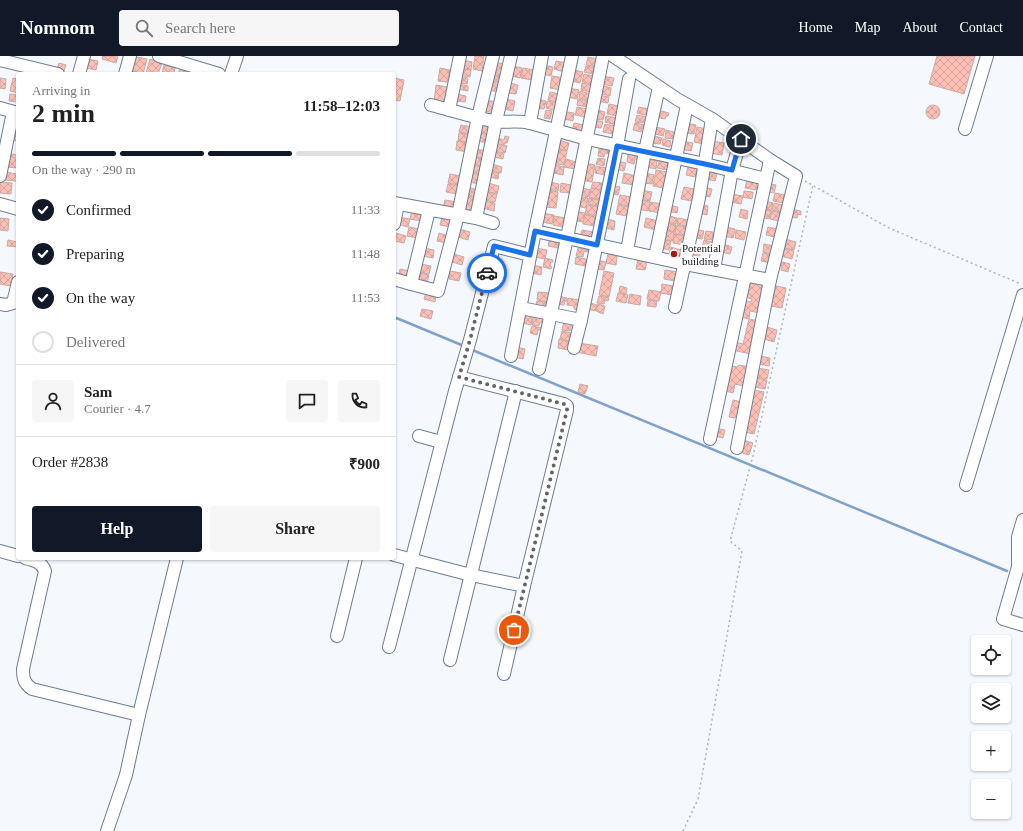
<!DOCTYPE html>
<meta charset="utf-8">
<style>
:root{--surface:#fff;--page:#f6f6f6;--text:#222;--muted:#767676;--line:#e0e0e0;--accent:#111827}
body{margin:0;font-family:Georgia,serif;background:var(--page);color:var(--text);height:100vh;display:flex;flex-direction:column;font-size:15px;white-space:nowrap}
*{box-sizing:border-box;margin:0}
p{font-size:13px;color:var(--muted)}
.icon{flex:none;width:22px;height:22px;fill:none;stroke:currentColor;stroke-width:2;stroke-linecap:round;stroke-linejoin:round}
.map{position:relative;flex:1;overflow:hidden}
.details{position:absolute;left:16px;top:16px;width:380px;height:488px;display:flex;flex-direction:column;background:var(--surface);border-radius:4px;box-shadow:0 1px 3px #0004}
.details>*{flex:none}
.tools{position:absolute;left:971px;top:579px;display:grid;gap:8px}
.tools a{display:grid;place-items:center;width:40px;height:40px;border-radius:4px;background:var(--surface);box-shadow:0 1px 3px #0004;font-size:20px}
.pin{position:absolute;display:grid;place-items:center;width:34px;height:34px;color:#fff;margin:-17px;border:2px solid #fff;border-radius:50%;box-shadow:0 1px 4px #0007}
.courier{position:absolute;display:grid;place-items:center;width:40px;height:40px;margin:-20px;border:3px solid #1a73e8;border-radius:50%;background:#fff;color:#222;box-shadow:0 1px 5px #0007}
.overview em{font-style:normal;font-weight:700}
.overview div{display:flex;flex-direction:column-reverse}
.overview{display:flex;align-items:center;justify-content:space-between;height:68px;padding:0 16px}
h1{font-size:26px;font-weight:700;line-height:30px}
.bar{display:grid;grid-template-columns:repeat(4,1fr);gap:6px 4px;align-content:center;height:48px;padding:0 16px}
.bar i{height:5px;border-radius:3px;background:var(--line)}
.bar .active{background:var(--accent)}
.bar p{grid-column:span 4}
.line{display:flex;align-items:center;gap:10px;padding:0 16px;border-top:1px solid var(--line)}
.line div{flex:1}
.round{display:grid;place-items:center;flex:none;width:42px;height:42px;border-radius:4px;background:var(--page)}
ol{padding:0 16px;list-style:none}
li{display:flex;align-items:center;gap:12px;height:44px}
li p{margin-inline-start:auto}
li .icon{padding:4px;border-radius:50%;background:var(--accent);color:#fff;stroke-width:4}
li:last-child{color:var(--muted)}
li i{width:22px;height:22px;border:2px solid var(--line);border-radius:50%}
.primary-button{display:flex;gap:8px;margin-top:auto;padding:8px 16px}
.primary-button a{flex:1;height:46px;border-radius:4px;background:var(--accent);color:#fff;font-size:16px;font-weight:700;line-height:46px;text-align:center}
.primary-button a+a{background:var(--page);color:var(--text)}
header{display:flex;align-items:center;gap:24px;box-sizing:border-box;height:56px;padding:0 20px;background:var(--accent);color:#fff}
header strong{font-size:19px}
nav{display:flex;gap:22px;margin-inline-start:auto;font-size:14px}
.search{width:280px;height:36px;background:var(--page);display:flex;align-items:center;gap:10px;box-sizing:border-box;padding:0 14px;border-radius:4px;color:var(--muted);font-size:15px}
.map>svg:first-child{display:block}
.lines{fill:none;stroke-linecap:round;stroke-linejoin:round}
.stream{stroke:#81a0ca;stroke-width:2.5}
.building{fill:url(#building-cross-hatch);stroke:#c9aba6}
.minor-casing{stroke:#6f7d92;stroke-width:14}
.path{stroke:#b0b4b9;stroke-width:1.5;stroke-dasharray:2 3;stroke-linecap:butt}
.minor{stroke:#fff;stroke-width:12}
.done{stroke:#60646b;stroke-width:4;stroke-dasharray:0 7.2}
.route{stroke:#1a73e8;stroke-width:5}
.poi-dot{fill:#aa180d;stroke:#fff;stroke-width:1.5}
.labels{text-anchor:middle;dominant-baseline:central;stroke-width:4;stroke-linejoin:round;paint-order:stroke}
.poi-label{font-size:11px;fill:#0f141c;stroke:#fff;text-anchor:start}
</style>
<header>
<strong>Nomnom</strong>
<div class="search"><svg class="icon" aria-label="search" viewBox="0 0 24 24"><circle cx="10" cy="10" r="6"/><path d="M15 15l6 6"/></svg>Search here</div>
<nav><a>Home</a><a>Map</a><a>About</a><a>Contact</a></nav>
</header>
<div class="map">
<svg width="1023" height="775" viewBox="0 0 1023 775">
<defs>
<pattern id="building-cross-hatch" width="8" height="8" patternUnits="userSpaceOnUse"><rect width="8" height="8" fill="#fcbfb5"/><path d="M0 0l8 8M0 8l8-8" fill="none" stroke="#d7a39b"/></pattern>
</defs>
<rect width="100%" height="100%" fill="#f5f9fd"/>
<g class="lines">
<g class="stream">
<polyline points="394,261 464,290"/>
<polyline points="470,293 1007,515"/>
</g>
</g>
<g class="building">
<polygon points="103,0 118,0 116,7 102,3"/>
<polygon points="132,0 147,3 143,18 128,14"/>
<polygon points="475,0 484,0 482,15 473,13"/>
<polygon points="937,0 975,0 964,38 929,28"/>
<polygon points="588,1 597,3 596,11 586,9"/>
<polygon points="87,3 98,5 96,14 85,12"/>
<polygon points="150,3 162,7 158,18 146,17"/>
<polygon points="462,4 472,6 471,14 460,12"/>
<polygon points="556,5 567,7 565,16 554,13"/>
<polygon points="494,6 504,8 501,20 492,18"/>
<polygon points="59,7 66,9 64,15 57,13"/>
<polygon points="164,9 175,12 174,18 162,18"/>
<polygon points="544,9 553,11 551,20 543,18"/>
<polygon points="513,10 522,12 520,22 511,20"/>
<polygon points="586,10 594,12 593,18 584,16"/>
<polygon points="440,12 450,14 447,26 438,25"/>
<polygon points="523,12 534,14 532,24 521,22"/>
<polygon points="180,13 195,17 195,18 178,18"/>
<polygon points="460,13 471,14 470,21 459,19"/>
<polygon points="574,14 583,16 580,27 571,25"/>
<polygon points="584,18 594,20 593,28 582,26"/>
<polygon points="491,19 500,21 499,27 490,26"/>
<polygon points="552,20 564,22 561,34 550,32"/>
<polygon points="603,20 614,22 612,30 601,28"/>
<polygon points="459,21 468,22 467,28 458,27"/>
<polygon points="0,22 6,23 5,33 0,32"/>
<polygon points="13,22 18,23 18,37 10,35"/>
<polygon points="394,22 404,24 400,45 394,44"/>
<polygon points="490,27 500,29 499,36 488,34"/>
<polygon points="510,27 518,29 516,38 508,37"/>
<polygon points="582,27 592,29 591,36 581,34"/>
<polygon points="458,28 468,30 468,35 457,33"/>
<polygon points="436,29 448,31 446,48 434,46"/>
<polygon points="600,29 611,32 610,40 598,37"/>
<polygon points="569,32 579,34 577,43 568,41"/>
<polygon points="580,35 591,38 590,44 579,42"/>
<polygon points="550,36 559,38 558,46 548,44"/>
<polygon points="10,38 18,39 18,46 9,45"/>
<polygon points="456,38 466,40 465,46 455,45"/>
<polygon points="598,39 609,41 608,47 597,45"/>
<polygon points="506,43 515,45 513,55 504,53"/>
<polygon points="537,43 546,45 544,53 535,52"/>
<polygon points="578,43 588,45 587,51 577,49"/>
<polygon points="485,44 497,46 495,57 483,55"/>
<polygon points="547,45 558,47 557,55 546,52"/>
<polygon points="609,48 619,50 617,60 607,58"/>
<circle cx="933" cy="56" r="7"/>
<polygon points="577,51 587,53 586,61 575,59"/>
<polygon points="639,51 648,53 645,59 637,57"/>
<polygon points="546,54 552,55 550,63 544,62"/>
<polygon points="597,54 605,56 603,64 595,63"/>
<polygon points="657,54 669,57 668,60 666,60 665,63 656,61"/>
<polygon points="566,56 574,57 573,65 564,63"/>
<polygon points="637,59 647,61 646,64 644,64 643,67 635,66"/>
<polygon points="606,60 617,62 616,69 605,66"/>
<polygon points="595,64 603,66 601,72 593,71"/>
<polygon points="574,67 584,69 582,78 572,76"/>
<polygon points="635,67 645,69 645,73 642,72 641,76 633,74"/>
<polygon points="686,67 696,69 694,78 684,77"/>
<polygon points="480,68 491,70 489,78 479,76"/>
<polygon points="605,68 615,70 613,78 603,76"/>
<polygon points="461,69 472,71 471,78 459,76"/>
<polygon points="655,71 665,73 663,80 655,78"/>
<polygon points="697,71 707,73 704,88 694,86"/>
<polygon points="14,73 18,73 18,85 13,84"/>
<polygon points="666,74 674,76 672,83 665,82"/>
<polygon points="459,77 471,79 469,86 458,85"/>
<polygon points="479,77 489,79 488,87 477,85"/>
<polygon points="505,80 509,81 507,87 505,87 504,89 496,87 497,82 504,84"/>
<polygon points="654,80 662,82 660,88 652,87"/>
<polygon points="663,83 671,85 670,91 662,89"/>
<polygon points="559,84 569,87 567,95 557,92"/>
<polygon points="457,85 469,87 468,96 456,94"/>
<polygon points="682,85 693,87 691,95 680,93"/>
<polygon points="712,85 724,87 722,99 710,97"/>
<polygon points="496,88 507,90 505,97 494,95"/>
<polygon points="476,93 486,95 484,102 475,101"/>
<polygon points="557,93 567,95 564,109 556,108 557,103 555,103"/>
<polygon points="599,93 610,95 609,98 605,97 604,101 598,100"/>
<polygon points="495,96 504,98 503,103 494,101"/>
<polygon points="7,97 18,99 18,112 6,111"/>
<polygon points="628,98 638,100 638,103 635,103 634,108 627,106"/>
<polygon points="474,101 484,103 483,110 472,108"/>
<polygon points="598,102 605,103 604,110 596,108"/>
<polygon points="566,103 576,106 575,113 564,111"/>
<polygon points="648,103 657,105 656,113 646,111"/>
<polygon points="617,105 626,107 624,115 615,113"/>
<polygon points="659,105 669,107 667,114 657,112"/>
<polygon points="585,107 595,109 592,126 581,124"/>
<polygon points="492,108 502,111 501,117 491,115"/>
<polygon points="472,109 483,111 481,118 471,116"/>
<polygon points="554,109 564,111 563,119 554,117 555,112 553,112"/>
<polygon points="596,110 606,112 605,119 595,117"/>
<polygon points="688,111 697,113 695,121 686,119"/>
<polygon points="656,114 667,116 663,132 653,130"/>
<polygon points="490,115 499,117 498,123 489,121"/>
<polygon points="707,115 717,117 715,125 705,123"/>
<polygon points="4,116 18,118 17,125 3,124"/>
<polygon points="470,117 481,119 479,128 469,126"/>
<polygon points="624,117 636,120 634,129 622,127"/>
<polygon points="645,117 654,119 652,128 643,127"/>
<polygon points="450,118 461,120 459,129 448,127"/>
<polygon points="747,124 757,126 756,134 745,132"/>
<polygon points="0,126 12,127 11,138 0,137"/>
<polygon points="550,126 559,128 558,135 549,133"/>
<polygon points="593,126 602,127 600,134 591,132"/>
<polygon points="488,127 499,130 497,138 486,135"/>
<polygon points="561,127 571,129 570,137 560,136"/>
<polygon points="766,127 776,129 774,137 764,135"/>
<polygon points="448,128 459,130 457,138 446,136"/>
<polygon points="611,129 620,131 618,139 609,137"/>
<polygon points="467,131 478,134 476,141 465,138"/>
<polygon points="580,131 590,134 588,141 578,138"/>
<polygon points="684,131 694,133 692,145 681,143"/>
<polygon points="703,131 712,133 710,141 701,139"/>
<polygon points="591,132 602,134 601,144 589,141"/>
<polygon points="547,134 558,136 556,152 545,151"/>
<polygon points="640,134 652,136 650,145 638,143"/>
<polygon points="744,135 753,136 752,143 743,141"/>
<polygon points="486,136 497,138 495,146 484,144"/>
<polygon points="775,137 784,139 783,147 773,145"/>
<polygon points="732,138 743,140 741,148 731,146"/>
<polygon points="465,139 476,142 473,155 462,153"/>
<polygon points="620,139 632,141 630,150 618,148"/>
<polygon points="578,140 588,142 586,152 576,150"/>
<polygon points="589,142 599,144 598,150 588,148"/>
<polygon points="445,144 457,146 456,154 443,152"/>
<polygon points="639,144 650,146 648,155 637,153"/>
<polygon points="762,144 773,147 771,155 761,152"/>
<polygon points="483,145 495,147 494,155 482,152"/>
<polygon points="650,146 662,148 660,157 649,155"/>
<polygon points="774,147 783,149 781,156 772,154"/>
<polygon points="699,148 708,150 707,159 697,157"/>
<polygon points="587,149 599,151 597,160 585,158"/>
<polygon points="618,149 629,151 627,160 616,158"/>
<polygon points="667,149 678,151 677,157 666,155"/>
<polygon points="741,153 748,155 747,163 739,161"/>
<polygon points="761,153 771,155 769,163 759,161"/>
<polygon points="791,153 801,155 801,159 798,158 797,162 789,161"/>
<polygon points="412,154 423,157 421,165 410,163"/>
<polygon points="574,155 585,157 583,166 572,164"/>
<polygon points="772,155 781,157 779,165 770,163"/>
<polygon points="542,157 554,159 552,168 541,166"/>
<polygon points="585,159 597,161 595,170 583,168"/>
<polygon points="666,159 677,162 676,168 665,166"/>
<polygon points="554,160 566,162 564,171 553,169"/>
<polygon points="399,161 410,163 408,171 397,168"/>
<polygon points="442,161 453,163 451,171 440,169"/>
<polygon points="0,162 9,163 8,175 0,174"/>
<polygon points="604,162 615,165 614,174 602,171"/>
<polygon points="646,162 658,165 656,174 644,171"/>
<polygon points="678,162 688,164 686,170 677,168"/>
<polygon points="665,167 676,169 674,176 663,173"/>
<polygon points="676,169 686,171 685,180 675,178"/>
<polygon points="409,171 419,173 417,182 407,180"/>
<polygon points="726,171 735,173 733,182 724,180"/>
<polygon points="768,171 777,173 775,181 766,179"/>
<polygon points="459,173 470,176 468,184 458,181"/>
<polygon points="695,173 704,175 702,183 695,182"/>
<polygon points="582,174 593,176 592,185 580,183"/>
<polygon points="663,174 674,176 673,185 661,183"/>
<polygon points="736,174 746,176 744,184 735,182"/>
<polygon points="706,175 713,176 712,184 704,183"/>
<polygon points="396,177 406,180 404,187 394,185"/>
<polygon points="439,177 449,180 447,187 437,185"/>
<polygon points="674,178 686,180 684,189 673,187"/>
<polygon points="550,182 560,184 558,192 548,190"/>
<polygon points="785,183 796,186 794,194 785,192 786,189 784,189"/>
<polygon points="8,184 18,186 18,191 7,190"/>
<polygon points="661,184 671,185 669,194 660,192"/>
<polygon points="704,184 712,186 710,194 702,192"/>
<polygon points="723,188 732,191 730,198 721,196"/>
<polygon points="764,188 774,190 772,198 763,196"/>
<polygon points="671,191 681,194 678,205 668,203"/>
<polygon points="424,192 434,194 433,202 422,200"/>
<polygon points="536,192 547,194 545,203 534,201"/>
<polygon points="578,192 589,194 588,196 584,195 583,201 576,200"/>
<polygon points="783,192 794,195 792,203 781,200"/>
<polygon points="692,195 700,197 699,204 691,203"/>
<polygon points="763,197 772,199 770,207 761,205"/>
<polygon points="454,198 464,201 462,209 452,206"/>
<polygon points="608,198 617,200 616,209 606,207"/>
<polygon points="576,201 586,203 585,210 575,208"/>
<polygon points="545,202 553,204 553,206 551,206 550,210 552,211 551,213 543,211"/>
<polygon points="638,203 647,205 645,214 636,213"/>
<polygon points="595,204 606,206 604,214 596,213"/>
<polygon points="782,206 790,208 788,216 781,214"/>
<polygon points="420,208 431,210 429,218 419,216"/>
<polygon points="532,209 542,211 541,219 531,217"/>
<polygon points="400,213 410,215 408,223 398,221"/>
<polygon points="665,214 677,216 675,225 664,223"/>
<polygon points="450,215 461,217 459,225 449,223"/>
<polygon points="604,215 614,217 609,241 599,239"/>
<polygon points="0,216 13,218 11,230 0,228"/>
<polygon points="419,217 429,219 427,227 417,225"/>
<polygon points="744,223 765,227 760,257 750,255 749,263 737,260 741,244 751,246 752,243 740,240"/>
<polygon points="662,228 674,230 672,239 661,237"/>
<polygon points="620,230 627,232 626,238 619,236"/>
<polygon points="776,230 786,232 782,252 771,250"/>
<polygon points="649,234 661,236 659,245 647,243"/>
<polygon points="426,236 436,238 435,246 424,243"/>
<polygon points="538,236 549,237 547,246 537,244"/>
<polygon points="618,237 628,239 626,247 616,245"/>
<polygon points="630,238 641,240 640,249 628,247"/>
<polygon points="558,240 567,242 567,245 565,245 564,249 556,248"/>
<polygon points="599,240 609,242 608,245 605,244 604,248 597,247"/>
<polygon points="568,242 579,244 577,254 574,253 574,250 567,249"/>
<polygon points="648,244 657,245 656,251 647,250"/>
<polygon points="537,245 547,246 546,254 535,252"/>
<polygon points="587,246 597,249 595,255 588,253"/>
<polygon points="598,248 605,250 603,258 596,255"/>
<polygon points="422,253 433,255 431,263 420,260"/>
<polygon points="523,259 532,261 531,269 522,267"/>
<polygon points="533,261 543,262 542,266 539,268 539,270 532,269"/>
<polygon points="749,263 759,265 751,298 732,294 734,286 743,288"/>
<polygon points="564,265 572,267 570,275 562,274"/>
<polygon points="532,270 542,272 542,274 538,274 537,279 530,277"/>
<polygon points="767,271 777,274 774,286 764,283"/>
<polygon points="562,275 571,277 569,285 560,283"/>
<polygon points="559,283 570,286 568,294 558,292"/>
<polygon points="578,287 598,290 596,300 576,296"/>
<polygon points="516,291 525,293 523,303 514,301"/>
<polygon points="760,300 770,302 769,310 759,308"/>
<polygon points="728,309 737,311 739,309 750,311 744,330 735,328 733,337 722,334"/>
<polygon points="757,312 769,314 767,323 756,321"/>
<polygon points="755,322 767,324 765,333 754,331"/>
<polygon points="580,328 588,330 585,338 578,336"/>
<polygon points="754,334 764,336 754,378 753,377 753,378 745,376"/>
<polygon points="733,344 742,346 739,360 736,359 735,362 729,361"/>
<polygon points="715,372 725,374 723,382 715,380 718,377 714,376"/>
<polygon points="743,384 753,387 749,399 739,396"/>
</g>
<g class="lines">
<g class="minor-casing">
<g id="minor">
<polyline points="159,0 219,18"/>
<polyline points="572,0 535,175 685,208 770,224"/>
<polyline points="613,0 677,43 712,63 770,104 796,120 770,224 737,392"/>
<polyline points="0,4 58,18"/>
<polyline points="79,18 84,0"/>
<polyline points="125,18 130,0"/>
<polyline points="231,18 237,0"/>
<path d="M431 49C451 54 472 61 493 65 505 67 518 64 530 67L587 83 705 108 766 123 770 104"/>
<polyline points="0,52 18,57"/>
<polyline points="449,54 460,0"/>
<polyline points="530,67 542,0"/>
<polyline points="965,73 987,0"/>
<polyline points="0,120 13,56"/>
<polyline points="394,147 476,162 493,167"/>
<polyline points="0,148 18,153"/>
<polyline points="476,162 496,65 511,0"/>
<polyline points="394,168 398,148"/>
<polyline points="627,195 645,95 659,31"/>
<polyline points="655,201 687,49"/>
<polyline points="714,213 732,114 741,83"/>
<polyline points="394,223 411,228 429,154"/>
<polyline points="411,228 438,235 458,159 478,61 493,0"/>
<polyline points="0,248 6,249 13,247 18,226"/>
<polyline points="675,251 699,142 712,63"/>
<polyline points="521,252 581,264 617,90 629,23"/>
<polyline points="574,292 581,264"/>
<polyline points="511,300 535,175"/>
<polyline points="539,313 567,182 603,0"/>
<polyline points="459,321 564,348 567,350 567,354 524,530 504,618"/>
<polyline points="419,380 441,386"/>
<polyline points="710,383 766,123"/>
<polyline points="966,429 1023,239"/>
<polyline points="1023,464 1018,481 1018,511 1003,563 1023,569"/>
<polyline points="0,495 18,500"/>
<polyline points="394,499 471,519 524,530"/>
<path d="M25 502C33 504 42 506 45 515L23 613C23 623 24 627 32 633L139 659 126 719 107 775"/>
<polyline points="337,580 356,502"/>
<polyline points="389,591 455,335 470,284 494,190 530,199"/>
<polyline points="450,604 516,335"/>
<polyline points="139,659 177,502"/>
</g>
</g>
<g class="path">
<polyline points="805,125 889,172 1021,228"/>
<polyline points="683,775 698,743 742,495 730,485 753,400 813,129"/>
</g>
<use href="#minor" class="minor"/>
</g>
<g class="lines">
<polyline class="done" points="487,217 470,284 459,321 564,348 567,350 567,354 514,574"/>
<polyline class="route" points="487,217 494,190 530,199 535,175 597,189 617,90 705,108 732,114 741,83"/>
</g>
<circle class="poi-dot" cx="674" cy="198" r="4"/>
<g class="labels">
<g class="poi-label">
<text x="682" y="192">Potential<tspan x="682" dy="13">building</tspan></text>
</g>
</g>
</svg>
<div class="tools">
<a><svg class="icon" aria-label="locate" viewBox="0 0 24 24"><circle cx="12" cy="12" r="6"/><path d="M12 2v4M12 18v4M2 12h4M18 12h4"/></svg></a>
<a><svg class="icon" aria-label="layers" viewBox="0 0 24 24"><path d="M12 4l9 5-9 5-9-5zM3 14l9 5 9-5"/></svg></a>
<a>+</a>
<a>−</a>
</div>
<div class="pin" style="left:514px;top:574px;background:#ea580c"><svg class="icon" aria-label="bag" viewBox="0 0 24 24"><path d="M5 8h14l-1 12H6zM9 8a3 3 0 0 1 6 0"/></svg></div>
<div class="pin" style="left:741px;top:83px;background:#1f2937"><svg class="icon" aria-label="home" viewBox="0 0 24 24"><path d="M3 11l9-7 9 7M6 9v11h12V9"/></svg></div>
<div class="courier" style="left:487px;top:217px"><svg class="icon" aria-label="car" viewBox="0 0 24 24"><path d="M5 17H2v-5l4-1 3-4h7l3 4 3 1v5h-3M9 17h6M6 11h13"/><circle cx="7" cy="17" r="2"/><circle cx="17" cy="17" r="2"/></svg></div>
<section class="details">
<div class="overview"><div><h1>2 min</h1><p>Arriving in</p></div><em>11:58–12:03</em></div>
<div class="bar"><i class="active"></i><i class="active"></i><i class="active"></i><i></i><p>On the way · 290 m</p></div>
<ol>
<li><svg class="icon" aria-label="check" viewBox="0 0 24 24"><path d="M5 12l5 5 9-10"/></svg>Confirmed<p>11:33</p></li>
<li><svg class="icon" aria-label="check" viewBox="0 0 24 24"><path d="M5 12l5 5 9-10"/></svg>Preparing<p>11:48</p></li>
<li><svg class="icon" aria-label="check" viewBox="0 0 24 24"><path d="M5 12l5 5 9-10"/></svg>On the way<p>11:53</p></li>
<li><i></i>Delivered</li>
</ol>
<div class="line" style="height:72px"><a class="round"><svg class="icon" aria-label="person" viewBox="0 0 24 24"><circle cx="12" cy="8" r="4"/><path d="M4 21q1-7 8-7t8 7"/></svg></a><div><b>Sam</b><p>Courier · 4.7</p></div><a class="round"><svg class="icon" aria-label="chat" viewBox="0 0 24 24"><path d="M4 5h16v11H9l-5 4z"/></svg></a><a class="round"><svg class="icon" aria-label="phone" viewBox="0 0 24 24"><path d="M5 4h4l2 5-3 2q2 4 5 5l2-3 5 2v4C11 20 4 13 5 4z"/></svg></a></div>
<div class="line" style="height:52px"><div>Order #2838</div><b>₹900</b></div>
<div class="primary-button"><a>Help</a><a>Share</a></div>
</section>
</div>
